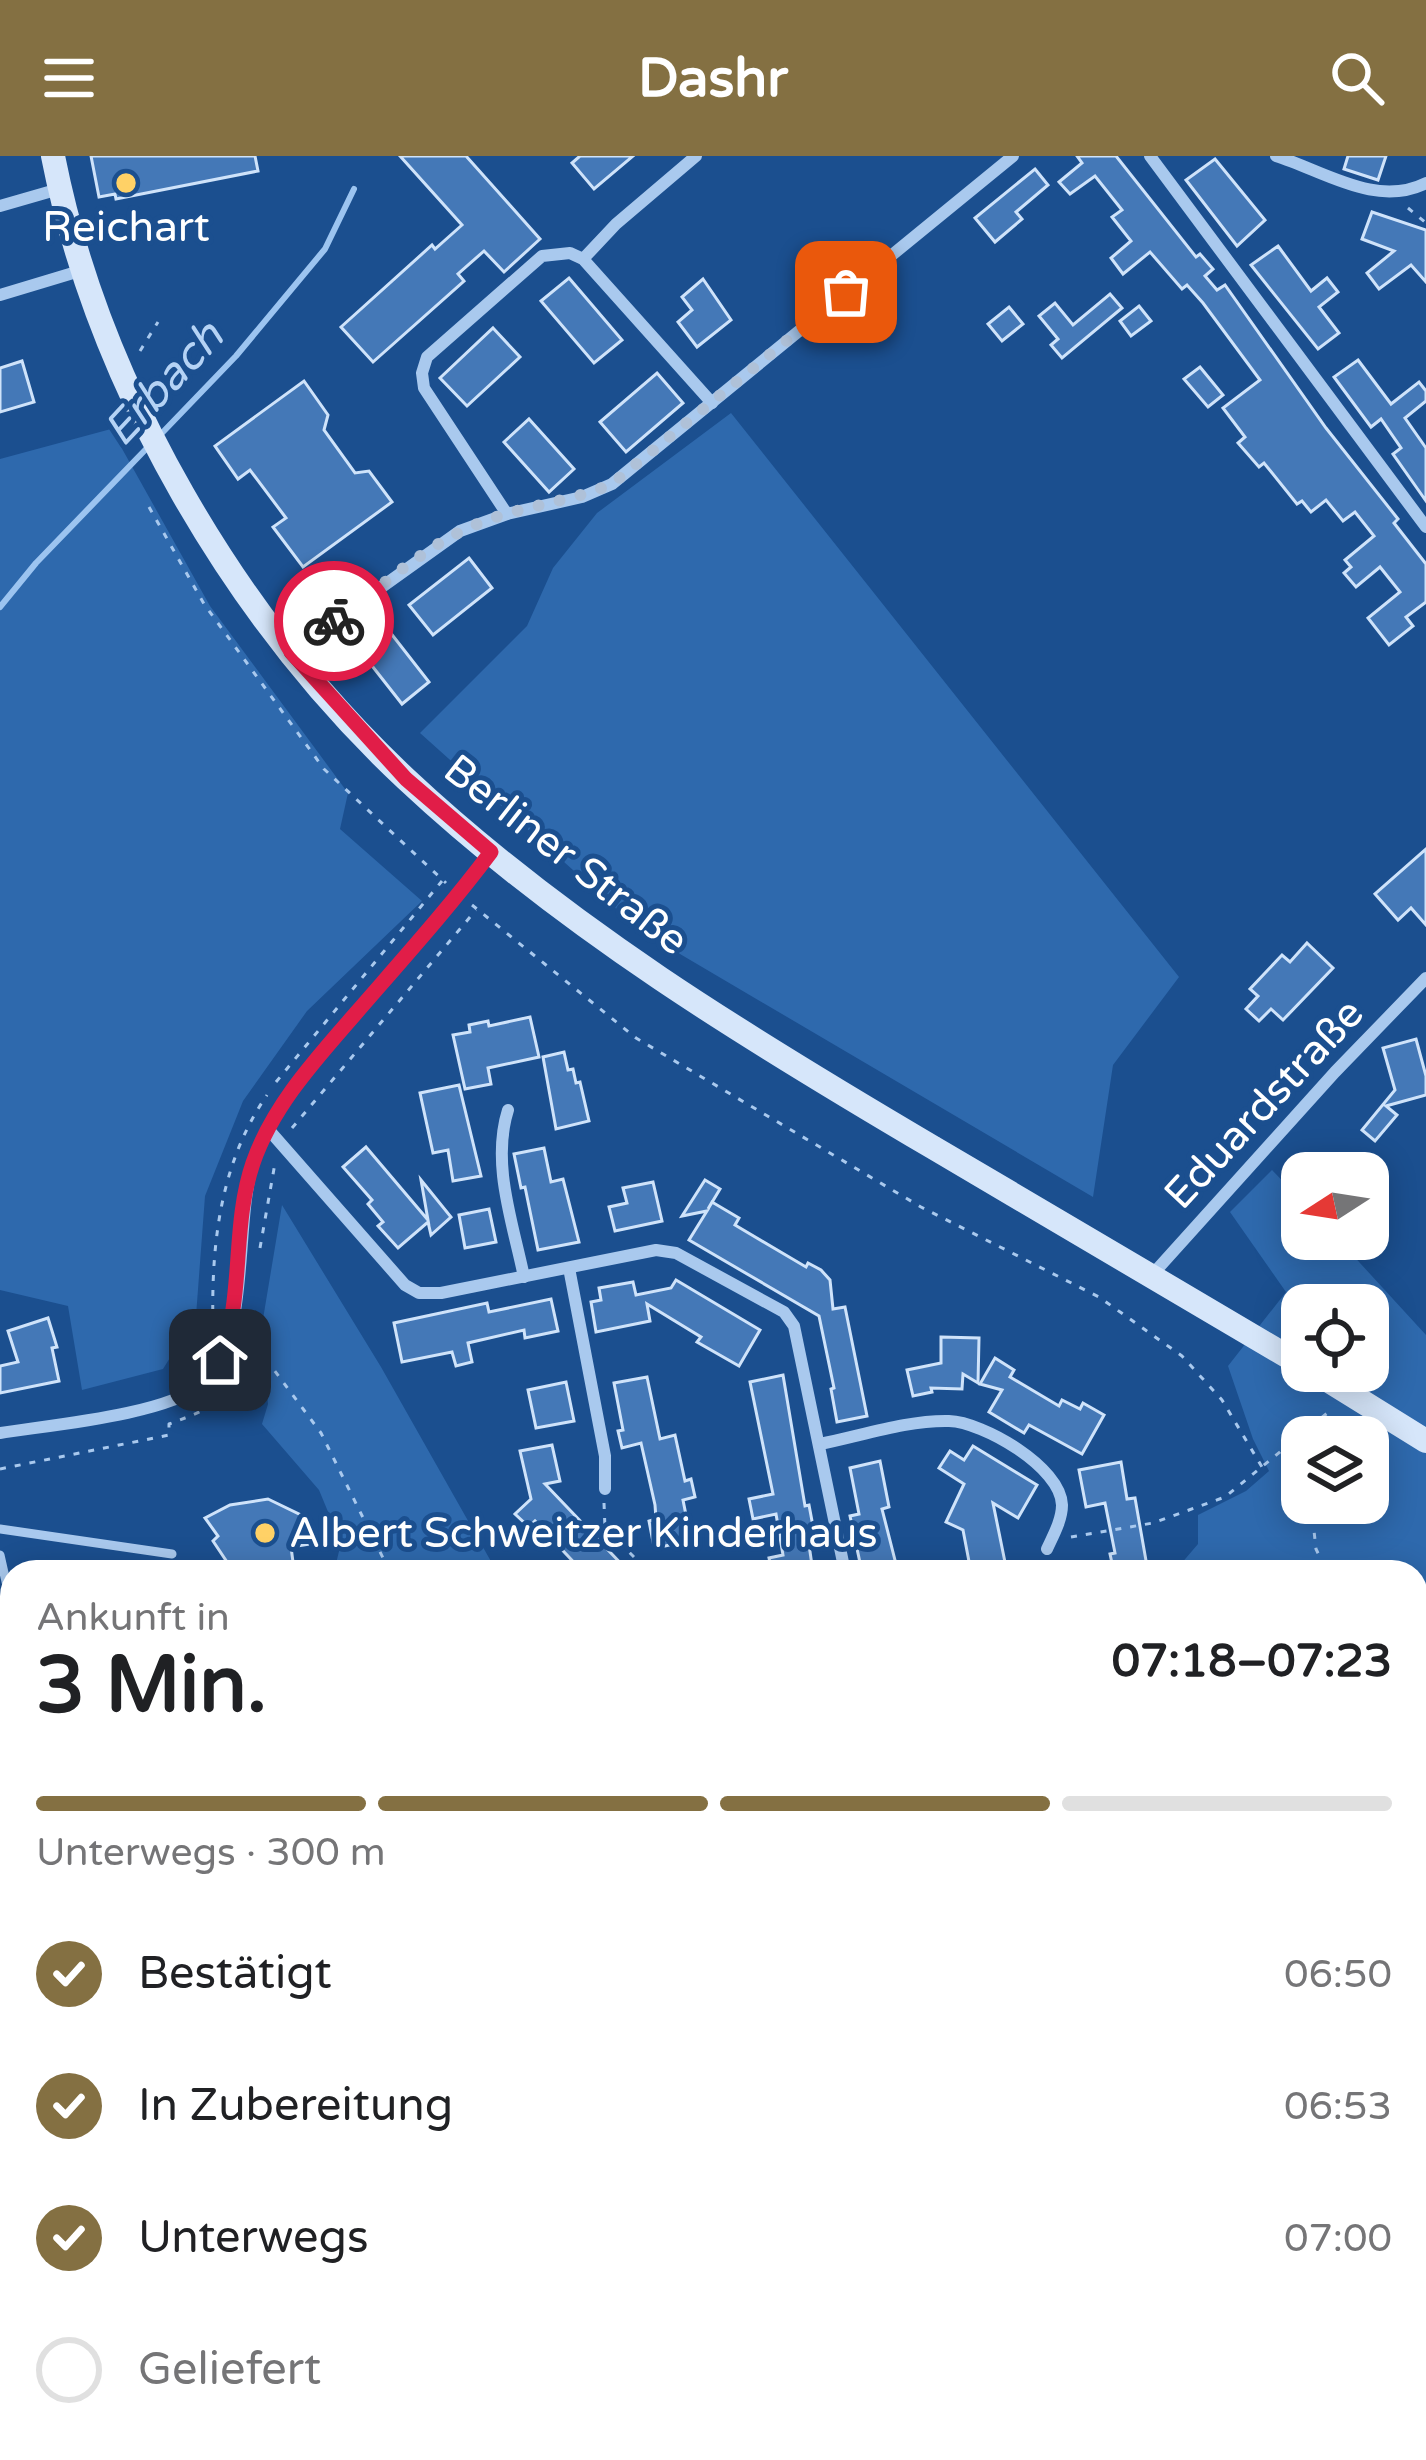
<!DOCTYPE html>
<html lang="de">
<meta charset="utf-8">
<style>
:root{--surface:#fff;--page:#f6f6f6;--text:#202124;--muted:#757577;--line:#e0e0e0;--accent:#847042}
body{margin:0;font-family:"Varela Round",sans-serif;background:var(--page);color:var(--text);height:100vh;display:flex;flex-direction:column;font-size:45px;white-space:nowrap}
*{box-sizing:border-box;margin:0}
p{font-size:39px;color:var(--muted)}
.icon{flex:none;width:66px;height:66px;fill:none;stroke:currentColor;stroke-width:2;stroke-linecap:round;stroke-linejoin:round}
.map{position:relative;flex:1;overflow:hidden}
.sheet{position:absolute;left:0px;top:1404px;width:1428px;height:900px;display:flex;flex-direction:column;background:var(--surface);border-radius:36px 36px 0 0;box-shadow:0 6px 30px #0003}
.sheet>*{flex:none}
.needle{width:78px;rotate:258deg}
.fabs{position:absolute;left:1281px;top:996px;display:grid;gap:24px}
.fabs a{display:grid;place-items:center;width:108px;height:108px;border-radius:24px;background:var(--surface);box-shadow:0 6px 30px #0003;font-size:60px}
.pin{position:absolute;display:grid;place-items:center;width:102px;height:102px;color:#fff;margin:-51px;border-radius:24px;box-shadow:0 6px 18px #0006}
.courier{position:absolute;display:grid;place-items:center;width:120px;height:120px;margin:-60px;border:9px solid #e11d48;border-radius:50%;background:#fff;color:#222;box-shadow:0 3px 15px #0007}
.headline em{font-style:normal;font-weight:800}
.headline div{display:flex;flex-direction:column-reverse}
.headline{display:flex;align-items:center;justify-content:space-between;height:204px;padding:0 36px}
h1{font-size:78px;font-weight:800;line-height:90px}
.bar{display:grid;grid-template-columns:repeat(4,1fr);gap:18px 12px;align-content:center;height:144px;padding:0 36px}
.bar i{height:15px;border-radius:9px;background:var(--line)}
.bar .on{background:var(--accent)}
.bar p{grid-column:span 4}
ol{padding:0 36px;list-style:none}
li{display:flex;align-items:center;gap:36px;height:132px}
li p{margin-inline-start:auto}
li .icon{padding:12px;border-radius:50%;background:var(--accent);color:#fff;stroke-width:4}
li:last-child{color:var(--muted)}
li i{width:66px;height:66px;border:6px solid var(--line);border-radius:50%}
header{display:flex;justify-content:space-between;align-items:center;height:156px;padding:0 36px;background:var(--accent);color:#fff;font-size:54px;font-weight:800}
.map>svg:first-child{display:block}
.green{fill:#2e69ad;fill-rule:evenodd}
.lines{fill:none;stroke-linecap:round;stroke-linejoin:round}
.stream{stroke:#9cc4f0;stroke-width:6}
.building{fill:#4478b7;stroke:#cfe3fa;stroke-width:3}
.path{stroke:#a9c9ee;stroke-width:3;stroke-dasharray:6 9;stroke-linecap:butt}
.lane{stroke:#a9c9ee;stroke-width:9}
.street{stroke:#a9c9ee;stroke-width:12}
.secondary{stroke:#d6e6fa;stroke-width:24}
.done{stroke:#afc1d8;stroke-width:12;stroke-dasharray:0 21.6}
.route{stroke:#e11d48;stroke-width:15}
.poi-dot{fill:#ffd166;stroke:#1b4f8f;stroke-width:4.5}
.labels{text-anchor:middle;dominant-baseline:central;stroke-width:10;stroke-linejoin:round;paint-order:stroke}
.poi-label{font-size:42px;fill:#fff;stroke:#1b4f8f}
.street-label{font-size:42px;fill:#fff;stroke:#1b4f8f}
.water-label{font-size:45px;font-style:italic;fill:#b5d3f5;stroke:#1b4f8f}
</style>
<header><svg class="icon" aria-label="menu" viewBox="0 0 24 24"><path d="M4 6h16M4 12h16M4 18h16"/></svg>Dashr<svg class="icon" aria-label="search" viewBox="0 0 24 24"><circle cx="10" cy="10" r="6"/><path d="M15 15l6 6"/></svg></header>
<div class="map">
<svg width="1426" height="2304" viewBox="0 0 1426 2304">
<rect width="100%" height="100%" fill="#1b4f8f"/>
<g class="green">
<polygon points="731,257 1179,821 1113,909 1093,1041 641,775 420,577 527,470 553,412 597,357"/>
<polygon points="111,273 210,450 348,637 340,673 422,745 307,855 243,945 205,1040 196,1160 163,1213 82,1234 68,1150 0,1134 0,303"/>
<path d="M1272 1014 1302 1045V1083H1338L1426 1179V1472L1416 1474V1416H1174L1198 1388V1359L1246 1335 1269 1315 1253 1283 1228 1210 1286 1136 1230 1056ZM1302 1149H1368V1215H1302ZM1302 1281H1368V1347H1302Z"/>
<polygon points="282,1049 381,1211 497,1416 334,1416 341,1387 319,1334 262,1268 268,1248 260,1181"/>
<polygon points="12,1732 12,1916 0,1919 0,1734"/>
<polygon points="651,2292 735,2292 725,2304 653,2304"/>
<polygon points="770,2292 1107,2292 1110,2304 782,2304"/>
</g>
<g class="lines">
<g class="stream">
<polyline points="162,277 236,200 325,93 354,33"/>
<polyline points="0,451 36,407 148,291"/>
</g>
</g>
<g class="building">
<polygon points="91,0 255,0 258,15 116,43 115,38 99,41"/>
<polygon points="400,0 466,0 540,83 504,116 484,95 458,118 464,125 373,206 341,171 432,89 435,93 462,69"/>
<polygon points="580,0 633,0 594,33 572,7"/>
<polygon points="1077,0 1116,0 1196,101 1200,98 1213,113 1205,120 1217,134 1225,129 1326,272 1398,363 1394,367 1426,408 1426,446 1406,461 1413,470 1389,489 1368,462 1400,436 1380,411 1356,431 1344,417 1351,411 1345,404 1374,380 1355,356 1343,365 1326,344 1311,356 1302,345 1297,348 1264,307 1259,311 1238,287 1245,281 1223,252 1260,224 1203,147 1187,129 1182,133 1150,96 1123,118 1111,102 1131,85 1112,61 1122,54 1095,20 1070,38 1059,26 1082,7"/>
<polygon points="1348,0 1386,0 1378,24 1344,13"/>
<polygon points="1215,3 1265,64 1237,90 1186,24"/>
<polygon points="1035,13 1048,29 1016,56 1022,63 995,86 975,62"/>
<polygon points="1372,56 1426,74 1426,126 1411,109 1379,133 1367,117 1394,95 1362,83"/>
<polygon points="1278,90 1311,135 1327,122 1338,136 1319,151 1339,177 1318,193 1251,109"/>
<polygon points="569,122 622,184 594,207 541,145"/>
<polygon points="703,123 731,164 697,191 678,166 692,154 682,141"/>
<polygon points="1110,138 1122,152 1062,202 1051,189 1058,183 1039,160 1055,147 1073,169"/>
<polygon points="1139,150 1151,165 1131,180 1120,165"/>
<polygon points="1009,151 1023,168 1002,185 988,168"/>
<polygon points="493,172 520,201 467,250 440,222"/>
<polygon points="1358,204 1391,248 1419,226 1426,235 1426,245 1405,262 1426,292 1426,345 1393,298 1401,292 1381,263 1371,271 1334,221"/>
<polygon points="22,205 34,246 0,256 0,212"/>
<polygon points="1200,211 1223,239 1208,251 1184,223"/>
<polygon points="657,217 683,247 626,296 600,266"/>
<polygon points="304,225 328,259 324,274 355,317 369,315 392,346 303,411 273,371 286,362 250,314 238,323 215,290"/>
<polygon points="529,263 574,313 549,336 504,286"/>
<polygon points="469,402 492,432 433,479 409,449"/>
<polygon points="386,471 429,526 402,548 358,492"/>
<polygon points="1426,693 1426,769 1411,752 1398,764 1375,738"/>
<polygon points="1307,787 1333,812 1283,864 1271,853 1259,865 1246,853 1258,840 1250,833 1282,799 1290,806"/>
<polygon points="530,861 539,901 488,912 491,928 465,933 453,879 470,876 469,869 488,865 489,870"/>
<polygon points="1416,883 1426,920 1426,939 1386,950 1397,959 1375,985 1362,974 1395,934 1383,892"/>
<polygon points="564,896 568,914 573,913 576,927 580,926 589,965 556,973 543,901"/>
<polygon points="459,929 481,1020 453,1025 448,994 433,997 420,937"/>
<polygon points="366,991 428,1064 421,1024 451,1061 431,1079 428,1066 398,1092 378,1070 383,1066 368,1048 372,1044 343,1011"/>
<polygon points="544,992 551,1026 563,1023 579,1086 538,1094 525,1031 521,1032 514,998"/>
<polygon points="705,1024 720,1033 708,1053 712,1046 739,1062 735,1069 806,1111 808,1107 821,1114 830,1124 833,1153 845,1151 867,1260 837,1266 831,1233 834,1232 819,1160 689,1084 707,1055 682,1060"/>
<polygon points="653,1026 662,1065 615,1075 609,1051 627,1047 623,1032"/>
<polygon points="489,1053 496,1086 465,1092 459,1059"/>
<polygon points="676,1124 760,1174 739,1210 697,1186 701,1181 647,1148 650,1165 596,1176 591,1146 601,1144 599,1132 633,1126 636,1139 671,1132"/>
<polygon points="551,1143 558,1175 525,1182 524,1174 468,1187 472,1206 456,1210 452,1196 402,1206 394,1167 487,1147 489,1156"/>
<polygon points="48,1162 57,1191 52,1192 59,1225 0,1237 0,1210 18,1206 8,1175"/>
<polygon points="941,1181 979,1182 978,1227 963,1218 962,1233 931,1232 932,1236 913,1240 907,1214 941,1207"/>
<polygon points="995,1202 1014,1214 1010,1221 1059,1250 1062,1244 1080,1253 1083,1247 1104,1259 1082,1298 1029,1269 1024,1277 989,1256 1002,1234 980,1228"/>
<polygon points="783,1219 805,1350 809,1349 815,1381 808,1382 813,1416 772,1416 769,1402 783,1399 776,1358 753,1363 749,1343 773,1338 750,1226"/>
<polygon points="647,1221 660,1283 675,1279 685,1325 691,1323 695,1341 683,1344 691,1384 661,1391 660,1385 653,1386 649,1365 656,1363 655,1349 641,1287 622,1292 618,1275 623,1274 614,1227"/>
<polygon points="566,1226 574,1265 536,1272 528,1234"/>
<polygon points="552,1289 560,1325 545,1328 629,1416 583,1416 535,1365 529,1371 515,1358 531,1343 520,1295"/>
<polygon points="973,1290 1037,1329 1018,1362 993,1347 1007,1416 971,1416 963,1374 946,1366 964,1328 939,1312 950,1295 964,1304"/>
<polygon points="880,1305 889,1351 882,1353 898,1416 862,1416 850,1360 859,1358 850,1312"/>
<polygon points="1121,1306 1127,1343 1135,1342 1148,1416 1114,1416 1110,1398 1115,1397 1105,1347 1086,1351 1079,1314"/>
<polygon points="268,1343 305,1361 314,1374 316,1387 291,1391 293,1406 215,1416 227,1406 213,1385 218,1380 205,1362 230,1349"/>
</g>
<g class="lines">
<g class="path">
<polyline points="1408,52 1426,67"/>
<polyline points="140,195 158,166"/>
<polyline points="149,351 204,448 324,613 446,727"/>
<polyline points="472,749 636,882 921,1051 1099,1141 1182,1200 1222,1244 1262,1311"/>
<polyline points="276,926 442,725"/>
<polyline points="292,972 476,754"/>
<polyline points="260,1092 275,1007"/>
<path d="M213 1170C211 1089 220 1007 267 939"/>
<polyline points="248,1179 321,1277 390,1416"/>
<polyline points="1326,1281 1339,1256"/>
<path d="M0 1313 169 1279V1268C212 1252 233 1245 244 1196"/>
<polyline points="604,1347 605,1372 649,1416"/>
<polyline points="1311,1347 1316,1393 1327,1416"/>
<polyline points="1071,1381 1153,1367 1225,1341 1331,1254"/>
<polyline points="1416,1761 1426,1765"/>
<polyline points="0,2109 12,2104"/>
<polyline points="835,2292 841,2304"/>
<polyline points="1071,2292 1076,2304"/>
</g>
<g class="lane">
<polyline points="0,1373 172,1398"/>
<polyline points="0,1399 9,1439 0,1454"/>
<polyline points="1370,2292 1373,2304"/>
<polyline points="1398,2304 1426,2303"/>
<polyline points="1418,2304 1420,2273 1426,2267"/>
</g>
<g class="street">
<polyline points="1150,0 1426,371"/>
<path d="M1276 0C1324 15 1376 52 1426 27"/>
<polyline points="0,50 59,33"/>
<polyline points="583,103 616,68 696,0"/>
<polyline points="0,139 83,114"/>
<polyline points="507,358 424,232 422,217 427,201 542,100 570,97 583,103 712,247"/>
<polyline points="291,496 460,375 507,358 582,341 612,328 1013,0"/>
<path d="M508 954C491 1008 513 1067 524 1121"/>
<polyline points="268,973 405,1129 419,1137 441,1137 656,1094 676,1097 784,1156 794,1170 845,1416"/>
<polyline points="569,1112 605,1300 605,1333"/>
<polyline points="1152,1119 1335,916 1426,822"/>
<path d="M0 1277C50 1269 166 1259 203 1228 251 1187 234 1068 253 1008 271 950 317 903 356 858 401 805 448 753 490 697"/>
<path d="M820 1288C861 1280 907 1264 949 1265 983 1266 1061 1311 1062 1349 1062 1364 1053 1380 1047 1393"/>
<polyline points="1416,1491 1426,1489"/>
<polyline points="1416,1680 1426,1671"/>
<polyline points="1416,1696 1426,1707"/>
<polyline points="1416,2082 1426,2089"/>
<polyline points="499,2292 502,2304"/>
<polyline points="1241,2292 1244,2304"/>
</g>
<g class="secondary">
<path d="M53 0C98 229 236 464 406 623 564 771 749 883 934 992 1057 1064 1180 1136 1302 1209"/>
<polyline points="1313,1215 1426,1285"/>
</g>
</g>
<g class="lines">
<path class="done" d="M334 465C379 433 424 390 475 369 519 350 567 347 612 328L846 136"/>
<path class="route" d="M220 1204C245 1141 231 1071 253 1007 273 949 317 902 356 857 402 804 449 752 491 696L406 623 291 496 334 465"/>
</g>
<g class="poi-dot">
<circle cx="126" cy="27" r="12"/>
<circle cx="265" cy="1377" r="12"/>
</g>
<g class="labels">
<g class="poi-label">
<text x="126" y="71">Reichart</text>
<text x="289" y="1377" text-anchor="start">Albert Schweitzer Kinderhaus</text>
</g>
<g class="street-label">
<text transform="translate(566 699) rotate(38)">Berliner Straße</text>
<text transform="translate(1264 948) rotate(-47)">Eduardstraße</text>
</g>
<g class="water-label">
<text transform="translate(164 228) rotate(-47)">Erbach</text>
</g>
</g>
</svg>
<div class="fabs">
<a><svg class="needle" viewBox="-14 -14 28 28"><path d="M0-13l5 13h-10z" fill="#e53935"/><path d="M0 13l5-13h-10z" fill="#757577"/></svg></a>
<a><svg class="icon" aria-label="locate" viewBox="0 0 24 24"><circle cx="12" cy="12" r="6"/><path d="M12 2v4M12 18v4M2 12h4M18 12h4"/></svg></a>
<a><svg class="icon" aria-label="layers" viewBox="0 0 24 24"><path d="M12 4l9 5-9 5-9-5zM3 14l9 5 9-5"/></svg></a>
</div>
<div class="pin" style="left:846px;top:136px;background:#ea580c"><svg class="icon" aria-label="bag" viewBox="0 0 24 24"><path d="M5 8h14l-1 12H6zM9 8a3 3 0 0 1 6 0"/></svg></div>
<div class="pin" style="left:220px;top:1204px;background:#1f2937"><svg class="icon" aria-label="home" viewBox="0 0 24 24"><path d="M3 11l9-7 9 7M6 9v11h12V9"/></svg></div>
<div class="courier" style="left:334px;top:465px"><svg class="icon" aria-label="bike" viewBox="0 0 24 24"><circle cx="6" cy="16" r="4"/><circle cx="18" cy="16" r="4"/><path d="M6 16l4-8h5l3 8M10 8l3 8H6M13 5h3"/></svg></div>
<section class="sheet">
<div class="headline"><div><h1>3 Min.</h1><p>Ankunft in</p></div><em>07:18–07:23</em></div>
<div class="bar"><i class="on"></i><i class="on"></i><i class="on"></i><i></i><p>Unterwegs · 300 m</p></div>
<ol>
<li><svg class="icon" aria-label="check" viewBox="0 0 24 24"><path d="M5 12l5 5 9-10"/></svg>Bestätigt<p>06:50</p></li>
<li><svg class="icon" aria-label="check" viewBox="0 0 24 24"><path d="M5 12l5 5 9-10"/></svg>In Zubereitung<p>06:53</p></li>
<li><svg class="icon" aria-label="check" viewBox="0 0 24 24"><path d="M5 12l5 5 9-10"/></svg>Unterwegs<p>07:00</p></li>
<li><i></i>Geliefert</li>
</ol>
</section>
</div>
